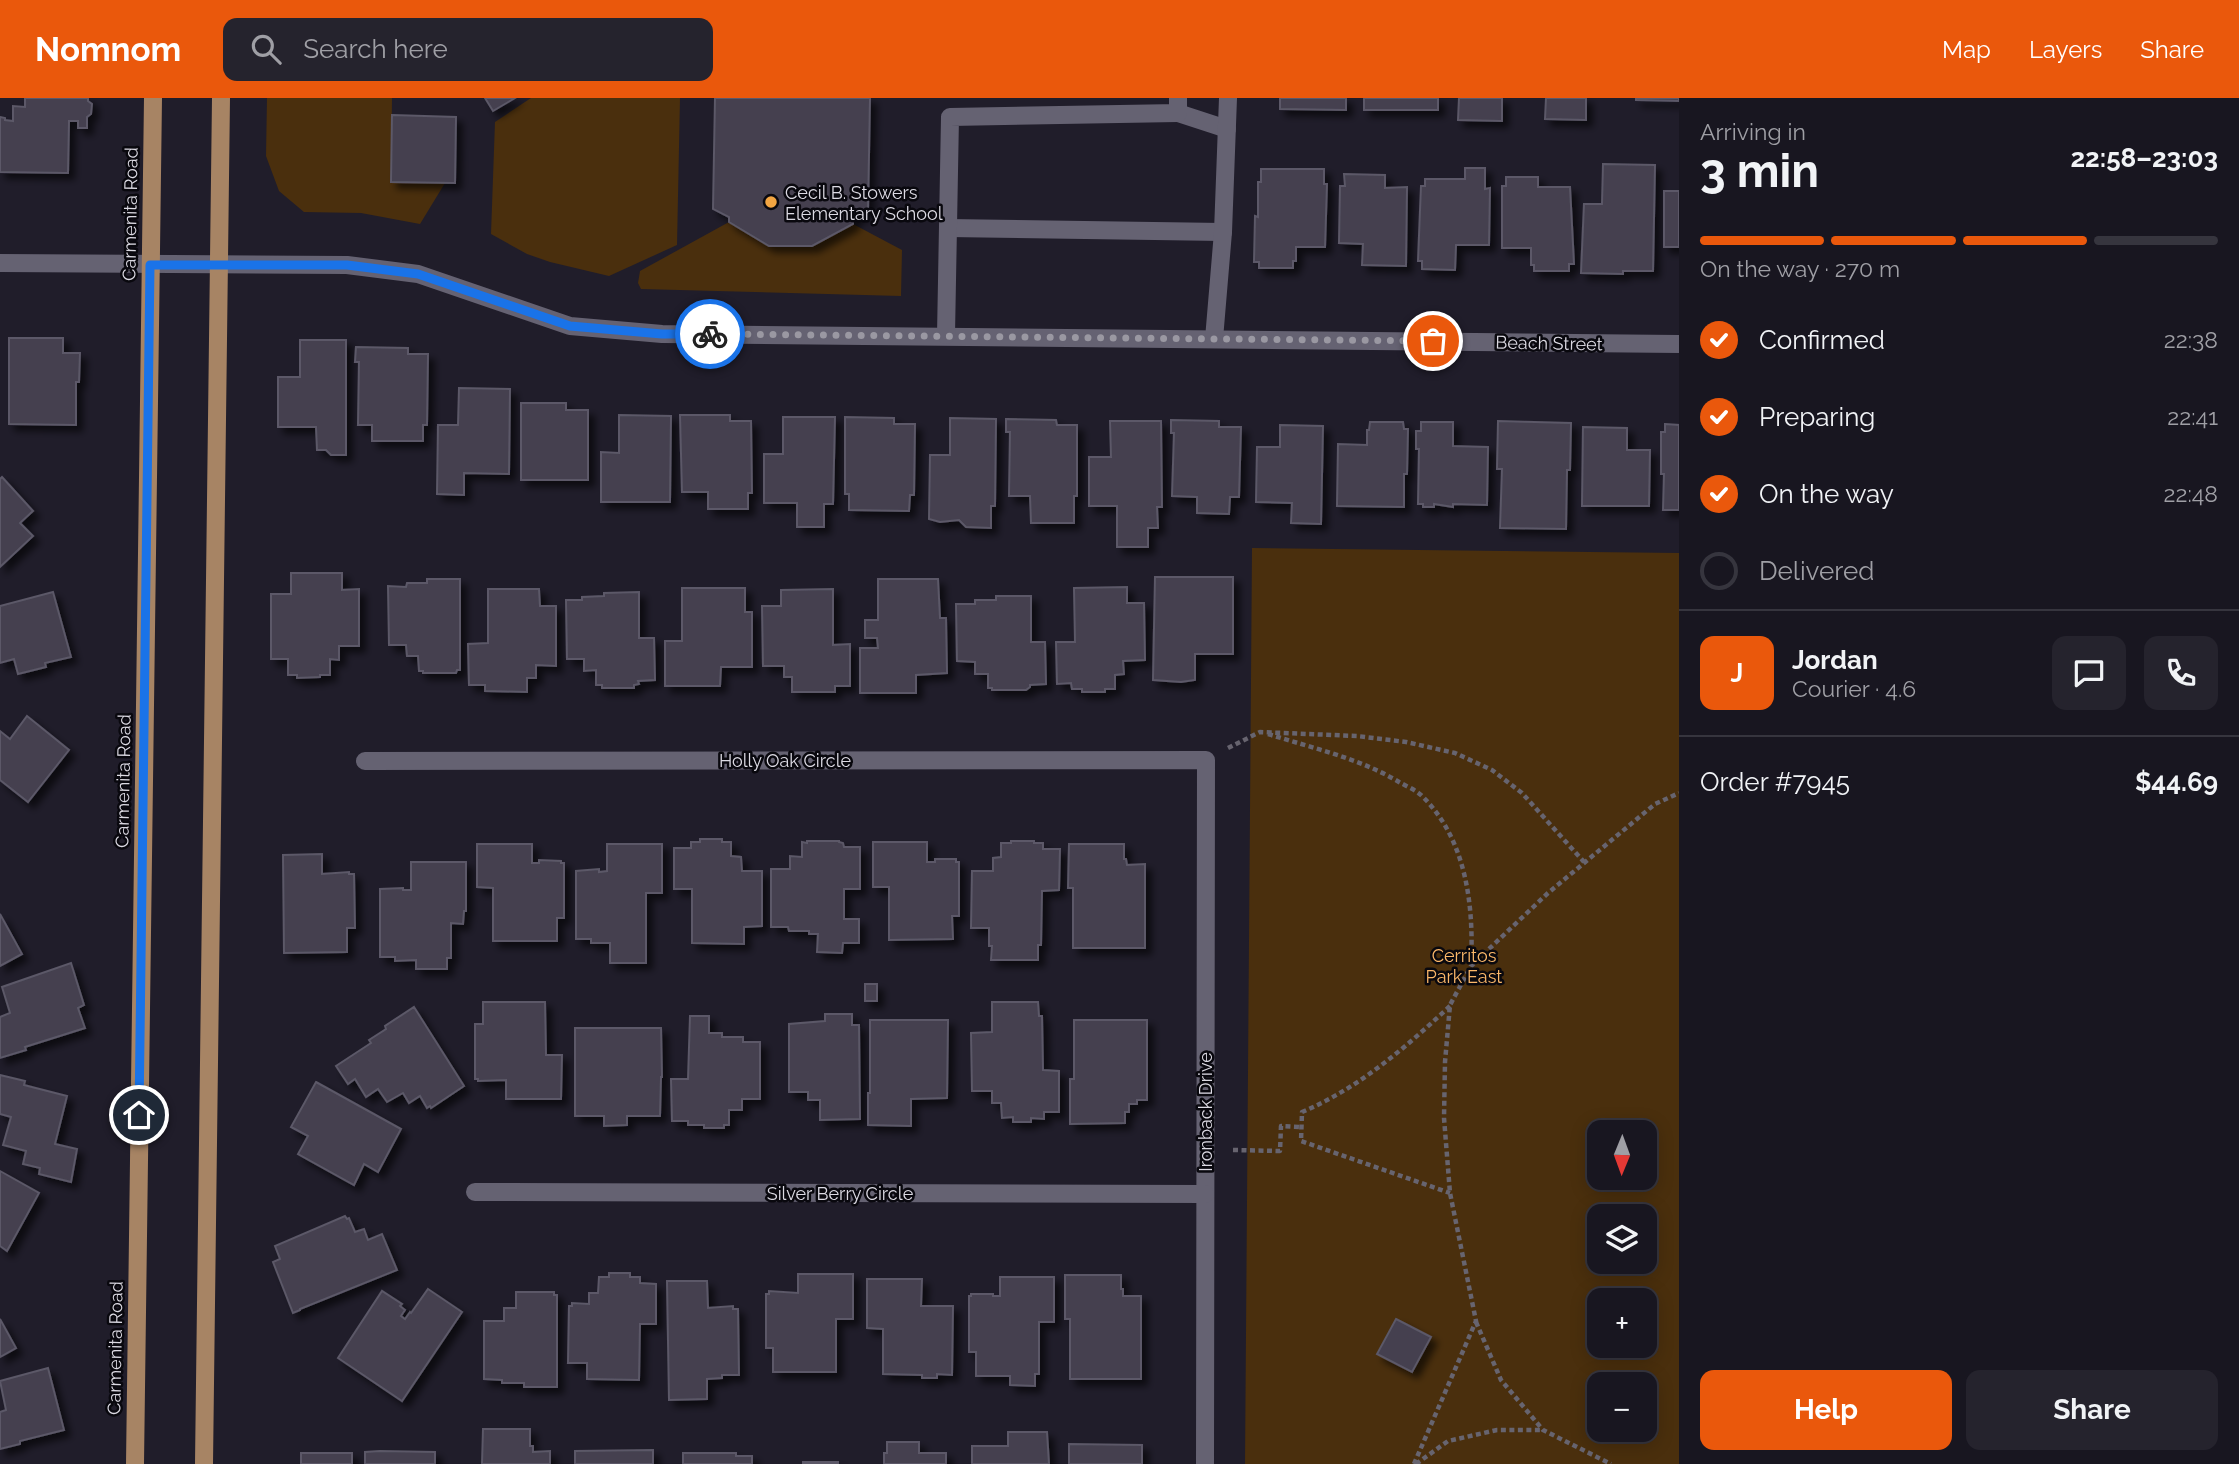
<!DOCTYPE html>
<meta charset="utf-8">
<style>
:root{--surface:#181620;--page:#25232d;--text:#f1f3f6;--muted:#9f9fa5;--line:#36353e;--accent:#ea580c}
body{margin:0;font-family:Raleway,sans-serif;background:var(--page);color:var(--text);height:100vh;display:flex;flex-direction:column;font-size:26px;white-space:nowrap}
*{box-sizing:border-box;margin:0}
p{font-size:23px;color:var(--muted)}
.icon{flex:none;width:38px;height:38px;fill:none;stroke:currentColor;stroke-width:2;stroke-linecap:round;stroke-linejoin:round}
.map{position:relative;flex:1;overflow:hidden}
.panel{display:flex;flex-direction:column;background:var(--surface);width:560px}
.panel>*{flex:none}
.needle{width:46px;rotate:181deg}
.fabs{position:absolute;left:1587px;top:1022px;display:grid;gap:14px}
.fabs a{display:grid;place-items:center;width:70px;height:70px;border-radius:14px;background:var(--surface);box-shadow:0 4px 18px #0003,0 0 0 2px var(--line);font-size:35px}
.pin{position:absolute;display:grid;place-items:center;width:60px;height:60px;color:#fff;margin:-30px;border:4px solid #fff;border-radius:50%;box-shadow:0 2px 7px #0007}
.courier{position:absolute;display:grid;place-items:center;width:70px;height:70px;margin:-35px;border:5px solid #1a73e8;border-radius:50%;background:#fff;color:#222;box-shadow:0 2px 9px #0007}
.head em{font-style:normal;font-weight:700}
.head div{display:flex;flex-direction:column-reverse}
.head{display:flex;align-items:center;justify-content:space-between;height:119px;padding:0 21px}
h1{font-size:46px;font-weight:700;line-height:52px}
.bar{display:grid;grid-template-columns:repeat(4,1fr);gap:10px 7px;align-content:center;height:84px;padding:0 21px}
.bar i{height:9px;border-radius:5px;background:var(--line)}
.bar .selected{background:var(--accent)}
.bar p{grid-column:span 4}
.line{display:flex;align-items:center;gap:18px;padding:0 21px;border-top:2px solid var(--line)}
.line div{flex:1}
.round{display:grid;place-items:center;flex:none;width:74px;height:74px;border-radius:14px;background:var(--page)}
ol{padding:0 21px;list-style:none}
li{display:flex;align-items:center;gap:21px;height:77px}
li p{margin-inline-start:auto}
li .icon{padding:7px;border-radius:50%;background:var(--accent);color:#fff;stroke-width:4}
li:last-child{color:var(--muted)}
li i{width:38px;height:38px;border:4px solid var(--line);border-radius:50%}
.cta{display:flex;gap:14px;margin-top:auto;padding:14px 21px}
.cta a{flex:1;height:80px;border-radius:14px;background:var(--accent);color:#fff;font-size:28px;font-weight:700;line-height:80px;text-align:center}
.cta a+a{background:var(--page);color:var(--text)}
header{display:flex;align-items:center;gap:42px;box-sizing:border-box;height:98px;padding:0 35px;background:var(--accent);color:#fff}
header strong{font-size:33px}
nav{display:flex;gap:38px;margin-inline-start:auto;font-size:24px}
.search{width:490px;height:63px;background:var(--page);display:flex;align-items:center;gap:18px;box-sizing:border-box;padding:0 24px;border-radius:14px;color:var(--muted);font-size:26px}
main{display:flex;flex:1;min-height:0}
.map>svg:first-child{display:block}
.green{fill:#4a2f0d;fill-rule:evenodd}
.building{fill:#44404f;stroke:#5b5867;stroke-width:2;filter:url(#shadow)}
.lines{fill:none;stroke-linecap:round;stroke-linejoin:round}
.path{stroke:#67646f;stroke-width:4.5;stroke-dasharray:5 3.5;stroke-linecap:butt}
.minor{stroke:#656272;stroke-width:18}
.major{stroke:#a78464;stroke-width:18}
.done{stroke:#9a98a2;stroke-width:7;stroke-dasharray:0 12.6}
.route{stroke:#1a73e8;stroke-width:9}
.poi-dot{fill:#f2a542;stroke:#09080e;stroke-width:2.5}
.labels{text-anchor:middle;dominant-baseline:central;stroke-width:5;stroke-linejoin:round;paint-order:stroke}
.poi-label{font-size:18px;fill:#dcdae3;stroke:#09080e;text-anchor:start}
.street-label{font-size:18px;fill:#dcdae3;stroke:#09080e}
.park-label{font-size:18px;fill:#fcb869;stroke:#09080e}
</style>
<header>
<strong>Nomnom</strong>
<div class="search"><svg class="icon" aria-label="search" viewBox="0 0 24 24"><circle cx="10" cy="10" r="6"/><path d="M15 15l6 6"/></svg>Search here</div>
<nav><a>Map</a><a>Layers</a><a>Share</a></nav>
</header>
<main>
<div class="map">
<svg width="1679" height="1366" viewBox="0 0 1679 1366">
<defs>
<filter id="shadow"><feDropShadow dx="6" dy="6" stdDeviation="3.5" flood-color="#0009"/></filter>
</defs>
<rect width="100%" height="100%" fill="#201d2a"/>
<g class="green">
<polygon points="267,0 392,0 391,84 445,85 420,126 361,115 304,114 279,93 266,58"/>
<polygon points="531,0 680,0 677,147 609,178 550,164 527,156 491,136 495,24"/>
<polygon points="729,124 769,148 812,148 853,126 902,152 901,198 641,191 638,185 640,173"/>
<path d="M1252 450 1679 455V1366H1245ZM1600 1034H1645V1080H1600ZM1600 1118H1645V1164H1600ZM1600 1202H1645V1248H1600ZM1600 1286H1645V1332H1600Z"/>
</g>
<g class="building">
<polygon points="25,0 88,0 88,3 92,6 91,16 87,19 87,30 78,30 78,23 69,23 68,75 0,74 0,19 5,20 5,22 13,23 13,8 25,9"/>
<polygon points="485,0 515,0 493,13"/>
<polygon points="715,0 870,0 868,112 853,121 853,126 812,148 769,148 729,124 729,119 713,111"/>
<polygon points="1280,0 1346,0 1346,12 1280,11"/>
<rect x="1364" y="0" width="74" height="12"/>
<polygon points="1459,0 1502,0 1502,23 1458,22"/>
<polygon points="1546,0 1586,0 1586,22 1545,21"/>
<polygon points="1636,0 1679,0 1679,3 1636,2"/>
<polygon points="392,17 456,19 455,85 391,84"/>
<polygon points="1603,66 1655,67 1653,173 1623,173 1623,176 1581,175 1584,106 1602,106"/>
<polygon points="1465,70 1485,70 1485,91 1490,90 1489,147 1456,147 1455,172 1422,171 1422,163 1418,163 1421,88 1425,88 1425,81 1465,81"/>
<polygon points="1261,71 1324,71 1324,86 1327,86 1325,149 1296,149 1296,163 1293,163 1293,170 1259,170 1259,164 1254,164 1255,118 1258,119 1258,84 1261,84"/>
<polygon points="1344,76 1385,77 1385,90 1407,89 1406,168 1362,167 1363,146 1339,145 1340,88 1345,88"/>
<polygon points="1506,79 1538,79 1538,89 1570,89 1574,166 1569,166 1569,173 1534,173 1534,167 1531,167 1531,150 1502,150 1502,88 1506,88"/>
<rect x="1664" y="93" width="15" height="56"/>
<polygon points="9,240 63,240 63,255 80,255 79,284 76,284 76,327 9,326"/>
<polygon points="300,242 346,242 346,357 331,357 326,352 317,352 316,329 278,329 278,279 300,279"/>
<polygon points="356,249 408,250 408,256 428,256 427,327 423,327 423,343 372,343 372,327 358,327 359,264 355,264"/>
<polygon points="459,290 510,291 509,376 464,375 464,397 437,396 438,327 458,327"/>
<polygon points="521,305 566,305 566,312 588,312 588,382 521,382"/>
<polygon points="619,317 671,318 670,404 601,404 601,354 619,355"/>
<polygon points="680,317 730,317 730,323 751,323 752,395 748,395 748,411 708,411 708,394 682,394"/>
<polygon points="783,319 835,319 833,406 824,406 824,429 797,429 797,405 764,405 764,356 783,356"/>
<polygon points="845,319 894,320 894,326 915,326 914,397 910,397 909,413 849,412 849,396 845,396"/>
<polygon points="950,320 996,321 995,408 991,408 991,430 966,429 959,422 940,424 929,421 930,357 950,357"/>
<polygon points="1006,321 1056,322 1057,327 1077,327 1077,398 1074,398 1074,425 1031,425 1030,398 1009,398 1010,334 1006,334"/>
<polygon points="1171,322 1219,323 1219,329 1241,329 1239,399 1230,399 1229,416 1197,415 1197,399 1172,398 1174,335 1171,335"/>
<polygon points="1110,323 1161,323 1162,409 1157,409 1158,430 1148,430 1148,449 1117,449 1117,408 1089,408 1089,359 1111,359"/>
<polygon points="1498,323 1571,325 1570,372 1567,372 1566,431 1500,430 1502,371 1497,371"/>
<polygon points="1370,324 1403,324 1404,331 1408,331 1407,376 1404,376 1404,409 1337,408 1338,346 1367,347 1367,332 1369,332"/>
<polygon points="1421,324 1453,324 1453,348 1488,349 1487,407 1453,406 1453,409 1434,406 1434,409 1423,409 1423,406 1418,406 1419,351 1416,351 1416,333 1421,333"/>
<polygon points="1665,326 1679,327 1679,412 1663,412 1664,376 1661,376 1661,334 1665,334"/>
<polygon points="1280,327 1323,328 1321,426 1291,425 1292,405 1256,404 1257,349 1280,349"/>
<polygon points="1583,329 1627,330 1627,352 1650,352 1649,408 1582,408"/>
<polygon points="2,379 33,413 20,425 33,438 0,469 0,381"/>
<polygon points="291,475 342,475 342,492 359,491 359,548 339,548 339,562 330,561 330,577 320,577 320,579 297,580 297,577 288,577 288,561 271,561 271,496 291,496"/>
<polygon points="1155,479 1233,479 1233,556 1195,556 1195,582 1181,584 1153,582"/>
<polygon points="427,481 460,481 460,572 457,572 456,575 423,575 423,573 419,573 418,558 407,558 406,547 389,547 388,488 406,489 407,485 427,485"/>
<polygon points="878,481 938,481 940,520 946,520 947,575 916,577 916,595 860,595 860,550 878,550 877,540 865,540 865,522 878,522"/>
<polygon points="1127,489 1127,505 1144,505 1145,562 1123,563 1124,576 1115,577 1115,591 1105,591 1105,594 1082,594 1082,591 1072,591 1071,585 1057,586 1056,544 1075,544 1074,490"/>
<polygon points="682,490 745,490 745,514 752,514 752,569 721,569 720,588 665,588 665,543 682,543"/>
<polygon points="488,491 539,491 540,508 556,508 556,568 536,567 536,580 527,580 527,594 485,593 485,587 469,587 468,546 488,545"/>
<polygon points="833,491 833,547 850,546 850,588 835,588 835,594 792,594 792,579 784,579 784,568 763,568 762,508 781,508 781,492"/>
<polygon points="53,494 71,559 45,565 46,569 18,576 14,561 0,565 0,508"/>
<polygon points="639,494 639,540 654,540 655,582 638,583 639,586 634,587 634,590 602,590 602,587 596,587 596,572 584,573 584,561 567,561 566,502 582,502 582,499 604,498 604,495"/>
<polygon points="996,498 1031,498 1031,544 1045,544 1046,586 1030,587 1030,589 1026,592 992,592 992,590 988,590 988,576 975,576 975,564 957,563 956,506 975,506 975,502 996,502"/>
<polygon points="27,618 69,652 28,704 0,682 0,633 10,641"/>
<polygon points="700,741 722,741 722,744 731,744 731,758 741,759 742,773 762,773 762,828 744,829 744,846 692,845 692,791 674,791 674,750 691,750 691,744 700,744"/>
<polygon points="807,743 839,743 839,744 843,745 844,749 860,749 860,791 844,791 844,821 859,821 859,845 843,845 842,855 817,854 818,836 809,836 809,833 789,833 788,829 771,829 771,771 790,771 790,758 802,759 802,744 807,745"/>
<polygon points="1011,743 1034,743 1034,745 1043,745 1043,751 1060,751 1059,792 1042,793 1041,847 1038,847 1038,862 991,862 992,848 989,848 989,830 971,830 972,773 993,773 993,760 1001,759 1001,745 1011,745"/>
<polygon points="873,744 927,744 927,764 935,764 935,761 956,761 956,764 959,764 959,818 952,818 953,841 889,842 889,789 873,789"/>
<polygon points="477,746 532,746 532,765 539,765 539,762 561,763 561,765 564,765 564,820 557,820 557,843 493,843 493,790 477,789"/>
<polygon points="607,746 662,746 662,795 646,795 646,865 610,865 610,845 591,845 591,841 576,841 576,773 599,771 599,774 607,773"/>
<polygon points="1069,746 1124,746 1124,761 1126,761 1127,767 1145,766 1145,850 1073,850 1073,790 1068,790"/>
<polygon points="322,756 322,776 349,774 349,776 354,776 355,830 347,830 347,854 284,855 283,757"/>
<polygon points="411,764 466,764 466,813 464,813 463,826 451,825 451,860 447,860 447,871 416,871 416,862 395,863 395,859 380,859 380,791 403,790 403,792 411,792"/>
<polygon points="0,816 22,856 0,868"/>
<polygon points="71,865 84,907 78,910 85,930 25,949 26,952 0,960 0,919 10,915 2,889"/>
<rect x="865" y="886" width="12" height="17"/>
<polygon points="483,904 545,904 546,957 562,957 561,1001 506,1001 506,982 478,983 478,981 475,981 475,926 483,926"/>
<polygon points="992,904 1038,904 1039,918 1042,918 1043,972 1059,973 1059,1014 1044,1014 1044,1021 1031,1020 1031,1024 1013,1024 1013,1019 1002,1020 1001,1005 992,1005 992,993 972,993 971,935 992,934"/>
<polygon points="414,909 464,988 431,1010 430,1008 427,1010 420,998 409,1005 403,995 387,1004 378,991 366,999 355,981 348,986 336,968 371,945 369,942 386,931 385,928"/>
<polygon points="825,916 852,916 852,927 859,927 860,1021 820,1022 820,1002 808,1002 808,994 789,994 789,926 825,923"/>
<polygon points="690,918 709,918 709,935 722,935 722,939 743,939 743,944 760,944 760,1001 742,1001 742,1012 729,1012 729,1027 724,1027 724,1030 704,1030 704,1027 688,1027 688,1023 672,1023 671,981 688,981"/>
<polygon points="870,922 948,922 947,1000 911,1001 911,1028 868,1027 868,995 870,995"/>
<polygon points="1074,922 1147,922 1147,1002 1137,1002 1137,1006 1129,1006 1129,1014 1125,1014 1125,1025 1070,1026 1070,981 1074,981"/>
<polygon points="575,930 661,930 662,979 661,979 660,1018 627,1018 627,1027 604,1028 604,1018 575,1018"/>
<polygon points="0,977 25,983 24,987 67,998 55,1046 77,1051 71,1084 39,1076 40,1070 23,1066 26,1053 3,1047 11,1019 0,1016"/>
<polygon points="316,984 401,1031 378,1074 364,1066 354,1087 298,1056 308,1038 291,1029"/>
<polygon points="0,1073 39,1095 7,1153 0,1148"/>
<polygon points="345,1118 347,1121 349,1120 355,1134 364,1131 368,1142 382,1136 397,1172 300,1211 300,1212 293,1215 273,1164 280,1161 275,1148"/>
<polygon points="609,1175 630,1175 630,1179 640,1179 640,1185 656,1186 656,1226 640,1226 639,1282 587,1281 587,1265 568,1265 569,1208 572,1208 572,1205 589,1206 589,1195 598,1195 599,1179 609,1179"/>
<polygon points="798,1176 853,1176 853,1221 836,1221 836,1274 773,1274 773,1250 766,1250 766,1196 769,1196 769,1193 798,1195"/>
<polygon points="1065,1177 1121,1177 1121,1191 1123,1191 1123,1198 1141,1198 1141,1281 1070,1281 1070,1221 1065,1221"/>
<polygon points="1000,1179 1054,1179 1054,1224 1039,1224 1039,1276 1035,1276 1035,1288 1010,1287 1010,1278 976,1278 976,1254 969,1254 969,1198 971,1198 971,1196 993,1196 993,1198 1000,1198"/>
<polygon points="867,1181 922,1181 921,1208 953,1208 952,1277 937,1276 937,1280 922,1280 922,1277 883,1276 883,1231 867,1230"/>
<polygon points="667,1183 707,1183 708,1210 733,1208 733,1211 738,1211 739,1277 722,1277 722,1280 707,1281 707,1301 669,1302"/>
<polygon points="428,1191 462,1214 402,1303 338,1260 382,1193 402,1206 400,1208 405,1212 401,1218 405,1221 410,1214 411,1215"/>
<polygon points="516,1194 554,1194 554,1197 557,1197 557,1289 524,1289 524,1285 502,1285 502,1282 484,1281 484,1223 504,1223 504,1210 516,1210"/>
<polygon points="0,1221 16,1250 0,1259"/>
<polygon points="1396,1221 1431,1239 1412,1274 1377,1256"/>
<polygon points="48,1270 64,1332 20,1343 20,1346 0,1351 0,1314 6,1312 0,1283"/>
<polygon points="483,1331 530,1331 530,1348 533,1348 533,1354 550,1353 550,1366 482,1366"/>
<polygon points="1008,1334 1047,1334 1049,1366 972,1366 972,1348 1008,1348"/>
<polygon points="887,1344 919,1344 919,1355 946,1355 946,1366 884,1366 884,1355 887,1355"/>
<polygon points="1069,1346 1142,1347 1142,1366 1069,1366"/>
<polygon points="653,1352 653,1366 575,1366 575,1353"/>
<polygon points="380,1353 435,1354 435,1366 365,1366 365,1354"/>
<rect x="301" y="1355" width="51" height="11"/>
<polygon points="683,1355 736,1355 736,1358 752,1358 752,1366 683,1366"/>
<rect x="803" y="1364" width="35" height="2"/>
</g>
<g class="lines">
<g class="path">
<path d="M1268 636C1312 650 1359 660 1399 684 1406 688 1416 692 1422 698 1467 742 1474 809 1471 868"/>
<polyline points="1228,650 1260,634 1357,638 1406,644 1455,655 1492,672 1522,695 1584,764"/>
<path d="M1450 908C1405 950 1359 990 1302 1014L1301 1043 1450 1095"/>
<polyline points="1233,1052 1280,1053 1281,1028 1301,1029"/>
<polyline points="1476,1224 1501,1282 1543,1332 1611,1366"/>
<polyline points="1414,1366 1476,1223 1450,1095 1444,1020 1445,964 1450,907 1471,868 1548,795 1655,706 1679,695"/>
<polyline points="1416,1366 1448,1343 1497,1332 1543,1332"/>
</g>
<g class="minor">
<polyline points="1178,15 1227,31"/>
<polyline points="948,130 1223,134"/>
<polyline points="0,165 347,167 418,176 570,228 662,236 1679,246"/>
<polyline points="946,237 950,19 1178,15 1178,0"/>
<polyline points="1214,241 1223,134 1228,0"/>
<polyline points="365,663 1206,662 1205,1366"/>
<polyline points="475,1094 1205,1096"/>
</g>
<g class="major">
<polyline points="135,1366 153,0"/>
<polyline points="204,1366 221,0"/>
</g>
</g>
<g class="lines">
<polyline class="done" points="710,236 1433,243"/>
<polyline class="route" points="139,1017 150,167 347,167 418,176 570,228 662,236 710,236"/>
</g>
<circle class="poi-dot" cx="771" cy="104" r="7"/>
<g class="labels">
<g class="poi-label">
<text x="785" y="94">Cecil B. Stowers<tspan x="785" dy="21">Elementary School</tspan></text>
</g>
<g class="street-label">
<text transform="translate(130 116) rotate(-89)">Carmenita Road</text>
<text transform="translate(1549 245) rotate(1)">Beach Street</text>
<text x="785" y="662">Holly Oak Circle</text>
<text transform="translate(123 683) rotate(-89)">Carmenita Road</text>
<text transform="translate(1205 1014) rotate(-90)">Ironback Drive</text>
<text x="840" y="1095">Silver Berry Circle</text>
<text transform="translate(115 1250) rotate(-89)">Carmenita Road</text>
</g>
<g class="park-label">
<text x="1464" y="857">Cerritos<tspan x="1464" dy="21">Park East</tspan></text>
</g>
</g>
</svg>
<div class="fabs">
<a><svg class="needle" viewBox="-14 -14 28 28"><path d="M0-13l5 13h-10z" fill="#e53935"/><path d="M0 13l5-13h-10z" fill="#9f9fa5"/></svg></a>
<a><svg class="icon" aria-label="layers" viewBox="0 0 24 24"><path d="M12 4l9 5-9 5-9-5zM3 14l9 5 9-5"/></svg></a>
<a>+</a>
<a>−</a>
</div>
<div class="pin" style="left:1433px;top:243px;background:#ea580c"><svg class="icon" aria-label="bag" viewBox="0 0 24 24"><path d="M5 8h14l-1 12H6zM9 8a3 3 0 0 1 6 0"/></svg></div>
<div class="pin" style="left:139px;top:1017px;background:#1f2937"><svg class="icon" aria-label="home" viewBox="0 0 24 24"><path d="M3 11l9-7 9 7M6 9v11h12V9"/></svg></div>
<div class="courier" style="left:710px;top:236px"><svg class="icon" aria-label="bike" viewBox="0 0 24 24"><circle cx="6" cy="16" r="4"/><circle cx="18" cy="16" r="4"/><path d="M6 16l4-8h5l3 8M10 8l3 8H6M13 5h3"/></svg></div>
</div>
<section class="panel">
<div class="head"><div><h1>3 min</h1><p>Arriving in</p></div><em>22:58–23:03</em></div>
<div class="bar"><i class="selected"></i><i class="selected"></i><i class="selected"></i><i></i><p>On the way · 270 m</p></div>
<ol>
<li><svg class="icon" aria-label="check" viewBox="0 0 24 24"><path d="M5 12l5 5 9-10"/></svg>Confirmed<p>22:38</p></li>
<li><svg class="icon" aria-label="check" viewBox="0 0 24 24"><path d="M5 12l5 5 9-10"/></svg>Preparing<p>22:41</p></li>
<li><svg class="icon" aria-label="check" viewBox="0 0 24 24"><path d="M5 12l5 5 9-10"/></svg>On the way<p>22:48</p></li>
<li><i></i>Delivered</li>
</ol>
<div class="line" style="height:126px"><b class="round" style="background:var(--accent);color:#fff">J</b><div><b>Jordan</b><p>Courier · 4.6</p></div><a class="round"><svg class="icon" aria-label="chat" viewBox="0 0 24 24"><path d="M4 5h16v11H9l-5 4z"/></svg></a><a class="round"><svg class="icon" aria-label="phone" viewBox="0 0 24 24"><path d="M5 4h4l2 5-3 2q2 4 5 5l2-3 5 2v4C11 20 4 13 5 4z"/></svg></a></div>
<div class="line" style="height:91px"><div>Order #7945</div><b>$44.69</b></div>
<div class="cta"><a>Help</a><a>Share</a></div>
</section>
</main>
